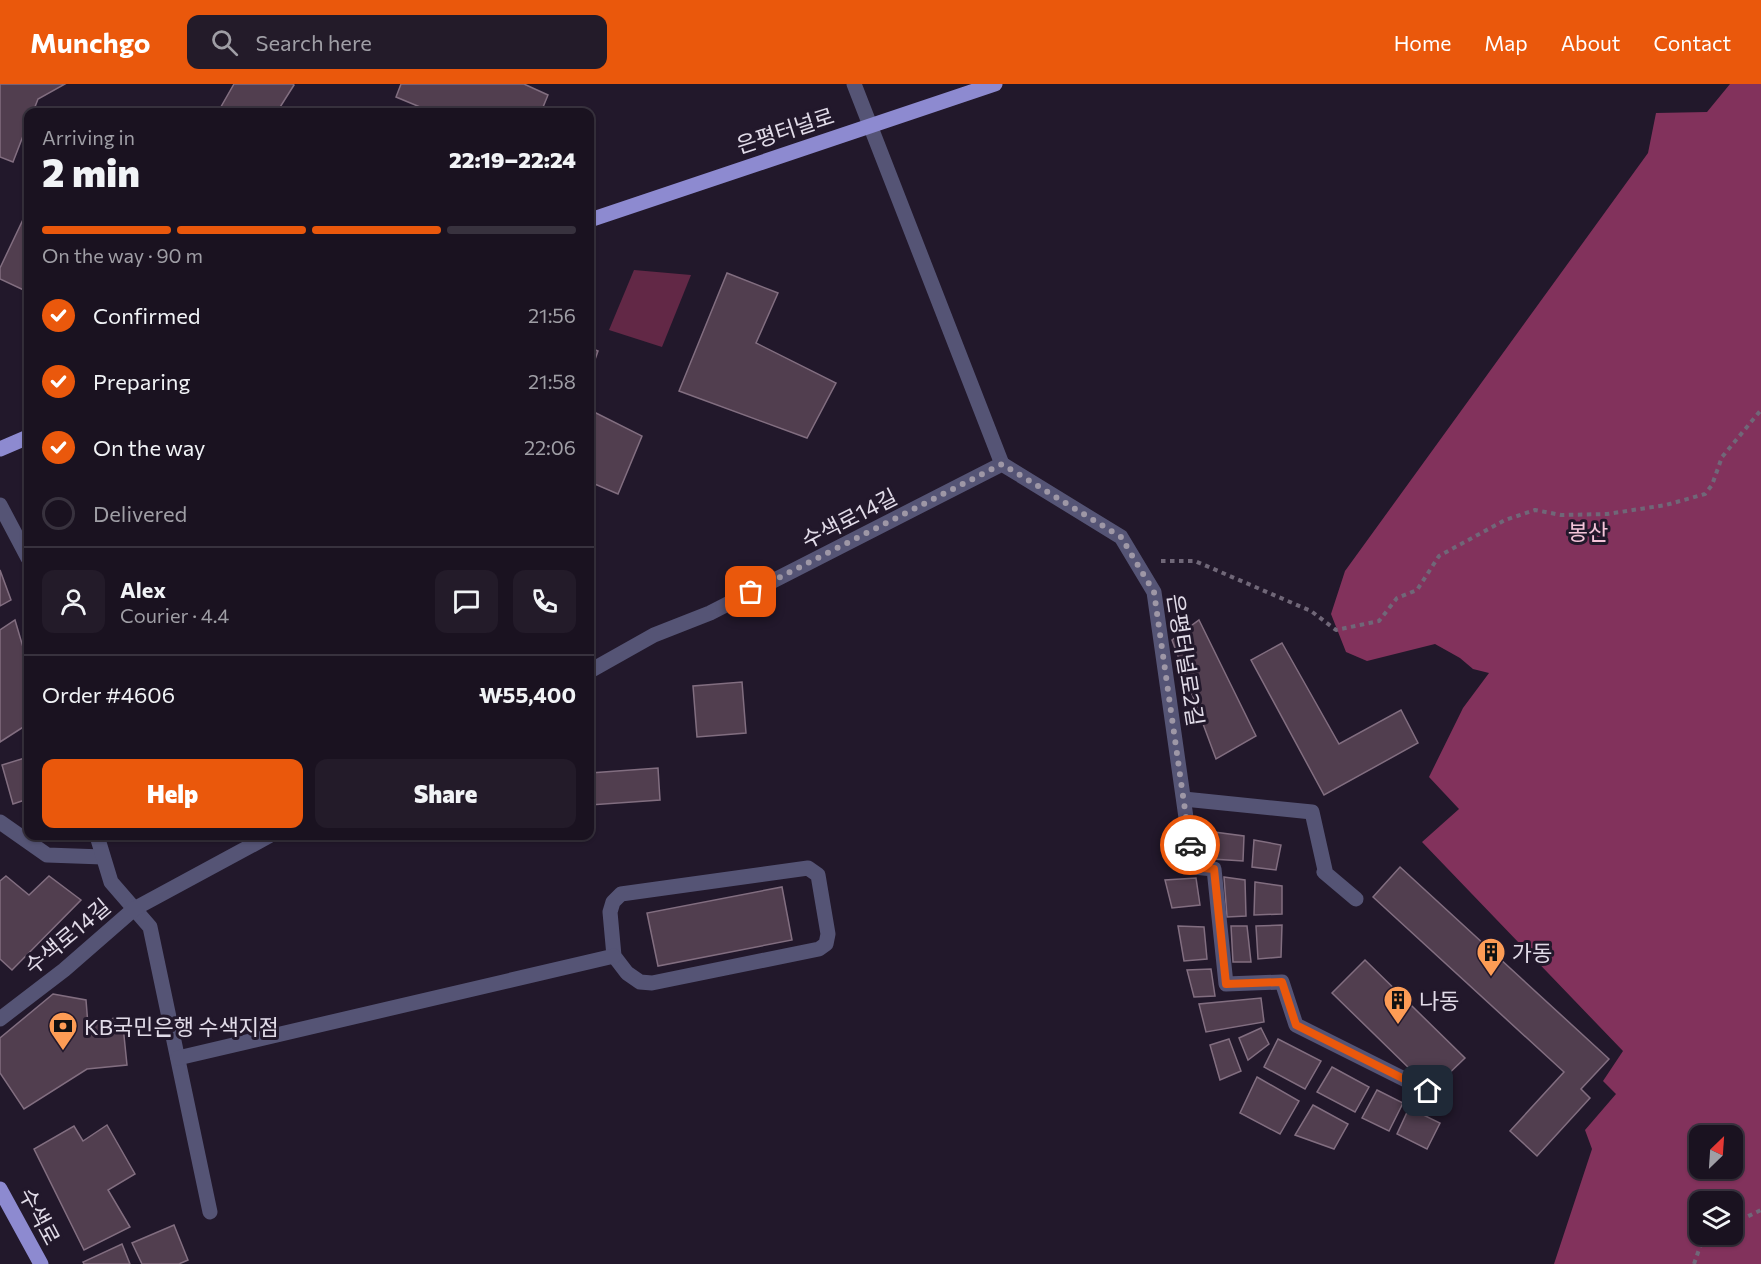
<!DOCTYPE html>
<meta charset="utf-8">
<style>
:root{--surface:#1a1220;--page:#231b29;--text:#f1f3f6;--muted:#9f9ea5;--line:#38323e;--accent:#ea580c}
body{margin:0;font-family:Commissioner,"Noto Sans KR",sans-serif;background:var(--page);color:var(--text);height:100vh;display:flex;flex-direction:column;font-size:22px;white-space:nowrap}
*{box-sizing:border-box;margin:0}
p{font-size:20px;color:var(--muted)}
.icon{flex:none;width:33px;height:33px;fill:none;stroke:currentColor;stroke-width:2;stroke-linecap:round;stroke-linejoin:round}
.map{position:relative;flex:1;overflow:hidden}
.panel{position:absolute;left:24px;top:24px;width:570px;height:732px;display:flex;flex-direction:column;background:var(--surface);border-radius:12px;box-shadow:0 2px 4px #0004,0 0 0 2px var(--line)}
.panel>*{flex:none}
.needle{width:39px;rotate:25deg}
.fabs{position:absolute;left:1689px;top:1041px;display:grid;gap:12px}
.fabs a{display:grid;place-items:center;width:54px;height:54px;border-radius:12px;background:var(--surface);box-shadow:0 2px 4px #0004,0 0 0 2px var(--line);font-size:30px}
.pin{position:absolute;display:grid;place-items:center;width:51px;height:51px;color:#fff;margin:-26px;border-radius:12px;box-shadow:0 3px 9px #0006}
.courier{position:absolute;display:grid;place-items:center;width:60px;height:60px;margin:-30px;border:4px solid #ea580c;border-radius:50%;background:#fff;color:#222;box-shadow:0 2px 8px #0007}
.headline em{font-style:normal;font-weight:800}
.headline div{display:flex;flex-direction:column-reverse}
.headline{display:flex;align-items:center;justify-content:space-between;height:102px;padding:0 18px}
h1{font-size:39px;font-weight:800;line-height:45px}
.bar{display:grid;grid-template-columns:repeat(4,1fr);gap:9px 6px;align-content:center;height:72px;padding:0 18px}
.bar i{height:8px;border-radius:4px;background:var(--line)}
.bar .on{background:var(--accent)}
.bar p{grid-column:span 4}
.line{display:flex;align-items:center;gap:15px;padding:0 18px;border-top:2px solid var(--line)}
.line div{flex:1}
.round{display:grid;place-items:center;flex:none;width:63px;height:63px;border-radius:12px;background:var(--page)}
ol{padding:0 18px;list-style:none}
li{display:flex;align-items:center;gap:18px;height:66px}
li p{margin-inline-start:auto}
li .icon{padding:6px;border-radius:50%;background:var(--accent);color:#fff;stroke-width:4}
li:last-child{color:var(--muted)}
li i{width:33px;height:33px;border:3px solid var(--line);border-radius:50%}
.cta{display:flex;gap:12px;margin-top:auto;padding:12px 18px}
.cta a{flex:1;height:69px;border-radius:12px;background:var(--accent);color:#fff;font-size:24px;font-weight:800;line-height:69px;text-align:center}
.cta a+a{background:var(--page);color:var(--text)}
header{display:flex;align-items:center;gap:36px;box-sizing:border-box;height:84px;padding:0 30px;background:var(--accent);color:#fff}
header strong{font-size:28px}
nav{display:flex;gap:33px;margin-inline-start:auto;font-size:21px}
.search{width:420px;height:54px;background:var(--page);display:flex;align-items:center;gap:15px;box-sizing:border-box;padding:0 21px;border-radius:12px;color:var(--muted);font-size:22px}
.map>svg:first-child{display:block}
.green{fill:#622846}
.forest{fill:#82325c;fill-rule:evenodd}
.building{fill:#513e4f;stroke:#826e80;stroke-width:1.5}
.lines{fill:none;stroke-linecap:round;stroke-linejoin:round}
.path{stroke:#706778;stroke-width:4;stroke-dasharray:4.5 4.5;stroke-linecap:butt}
.minor{stroke:#555475;stroke-width:15}
.major{stroke:#8d8ad0;stroke-width:15}
.done{stroke:#9e97a6;stroke-width:6;stroke-dasharray:0 10.8}
.route{stroke:#ea580c;stroke-width:8}
.labels{text-anchor:middle;dominant-baseline:central;stroke-width:6;stroke-linejoin:round;paint-order:stroke}
.street-label{font-size:22px;fill:#e1dbe8;stroke:#22182b}
.park-label{font-size:22px;fill:#f3c4d9;stroke:#22182b}
.poi-label{font-size:22px;fill:#e1dbe8;stroke:#22182b;text-anchor:start}
</style>
<header>
<strong>Munchgo</strong>
<div class="search"><svg class="icon" aria-label="search" viewBox="0 0 24 24"><circle cx="10" cy="10" r="6"/><path d="M15 15l6 6"/></svg>Search here</div>
<nav><a>Home</a><a>Map</a><a>About</a><a>Contact</a></nav>
</header>
<div class="map">
<svg width="1761" height="1180" viewBox="0 0 1761 1180">
<rect width="100%" height="100%" fill="#22182b"/>
<polygon class="green" points="634,186 691,191 662,263 609,246"/>
<path class="forest" d="M1730 0H1761V1180H1554L1592 1065 1585 1046 1616 1010 1603 997 1623 967 1422 758 1459 725 1429 693 1463 624 1489 589 1473 585 1460 574 1435 560 1367 577 1346 568 1331 530 1345 487 1648 69 1656 29 1707 28ZM1700 1052H1732V1084H1700ZM1700 1118H1732V1150H1700Z"/>
<g class="building">
<polygon points="0,0 65,0 38,15 33,28 28,28 28,39 13,78 0,73"/>
<polygon points="234,0 293,0 294,1 277,28 218,28"/>
<polygon points="401,0 524,0 548,11 541,28 432,28 396,13"/>
<polygon points="28,125 28,208 0,195 0,184"/>
<polygon points="727,189 778,209 756,259 836,299 807,354 679,307"/>
<polygon points="590,264 598,267 590,290"/>
<polygon points="590,326 642,352 618,410 590,398"/>
<polygon points="0,486 11,516 0,522"/>
<polygon points="15,536 28,580 28,640 0,658 0,546"/>
<polygon points="1199,536 1256,652 1216,675 1172,556"/>
<polygon points="1282,559 1339,660 1401,626 1418,659 1324,711 1251,576"/>
<polygon points="742,598 746,649 697,653 693,602"/>
<polygon points="28,673 28,715 13,720 2,681"/>
<polygon points="658,684 660,716 590,721 590,689"/>
<polygon points="1214,748 1244,752 1243,777 1212,775"/>
<polygon points="1254,756 1281,761 1276,786 1252,783"/>
<polygon points="1400,783 1609,975 1581,1005 1590,1014 1537,1072 1510,1047 1564,988 1373,813"/>
<polygon points="6,792 29,811 49,792 81,816 12,886 0,875 0,797"/>
<polygon points="1224,793 1245,796 1246,832 1227,833"/>
<polygon points="1196,794 1200,821 1172,824 1165,796"/>
<polygon points="1255,798 1282,802 1282,830 1254,831"/>
<polygon points="782,803 792,856 658,882 647,829"/>
<polygon points="1282,841 1281,873 1258,875 1256,842"/>
<polygon points="1178,842 1204,843 1207,875 1184,877"/>
<polygon points="1231,842 1247,842 1251,878 1233,878"/>
<polygon points="1365,876 1465,974 1439,999 1429,990 1426,991 1418,983 1413,988 1332,909"/>
<polygon points="1211,885 1215,912 1194,913 1187,886"/>
<polygon points="53,910 86,916 88,941 122,932 127,981 87,985 24,1025 0,989 0,954"/>
<polygon points="1261,914 1264,938 1206,948 1199,920"/>
<polygon points="1261,944 1269,960 1248,976 1239,954"/>
<polygon points="1229,955 1241,987 1220,996 1210,961"/>
<polygon points="1278,955 1321,977 1305,1005 1264,983"/>
<polygon points="1332,983 1369,1003 1355,1028 1317,1008"/>
<polygon points="1257,993 1299,1017 1280,1050 1240,1029"/>
<polygon points="1377,1006 1403,1019 1389,1047 1362,1034"/>
<polygon points="1313,1021 1348,1040 1334,1065 1295,1051"/>
<polygon points="1409,1024 1440,1039 1427,1065 1397,1050"/>
<polygon points="107,1041 135,1090 108,1106 130,1143 84,1166 34,1065 74,1042 83,1057"/>
<polygon points="174,1141 188,1176 179,1180 142,1180 132,1159"/>
<polygon points="122,1160 130,1180 84,1180 83,1178"/>
</g>
<g class="lines">
<g class="path">
<polyline points="1161,477 1195,477 1311,527 1336,546 1379,537 1397,514 1417,506 1439,472 1505,436 1535,426 1561,431 1607,430 1666,421 1705,410 1712,401 1722,373 1761,326"/>
<polyline points="1732,1140 1761,1126"/>
<polyline points="1694,1180 1703,1154 1710,1150"/>
</g>
<g class="minor">
<polyline points="854,0 1002,380"/>
<polyline points="0,421 28,474"/>
<polyline points="590,587 654,551 710,529 1002,380 1121,453 1154,508 1193,783 1214,785 1226,900 1282,898 1296,941 1428,1007"/>
<polyline points="1184,715 1312,728 1325,786 1324,788 1356,815"/>
<polyline points="0,738 47,771 103,773"/>
<polyline points="97,752 111,798 150,843 210,1128"/>
<polygon points="808,784 818,791 828,850 826,860 819,865 652,899 640,898 627,889 614,872 610,828 613,818 621,810"/>
<polyline points="0,935 64,886 134,825 269,752"/>
<polyline points="178,974 614,872"/>
</g>
<g class="major">
<polyline points="590,136 995,0"/>
<polyline points="0,365 28,353"/>
<polyline points="0,1105 41,1180"/>
</g>
</g>
<g class="lines">
<polyline class="done" points="751,508 1002,380 1121,453 1154,508 1190,761"/>
<polyline class="route" points="1190,761 1193,783 1214,785 1226,900 1282,898 1296,941 1428,1007"/>
</g>
<defs>
<g id="building-pin" transform="scale(1.5)"><path d="M0 17L-7.5 6A9.5 9.5 0 1 1 7.5 6Z" fill="#fd9c55" stroke="#22182b"/><path d="M-4-6H4V6H1V3H-1V6H-4ZM-2.5-4.3h1.7v1.8h-1.7ZM.8-4.3h1.7v1.8H.8ZM-2.5-1h1.7V.8h-1.7ZM.8-1h1.7V.8H.8Z" fill="#111"/></g>
<g id="bank-pin" transform="scale(1.5)"><path d="M0 17L-7.5 6A9.5 9.5 0 1 1 7.5 6Z" fill="#fd9c55" stroke="#22182b"/><path d="M-6-4H6V4H-6ZM0-2.3a2.3 2.3 0 1 0 0 4.6a2.3 2.3 0 1 0 0-4.6Z" fill="#111"/></g>
</defs>
<g fill-rule="evenodd">
<use href="#building-pin" x="1491" y="868"/>
<use href="#building-pin" x="1398" y="916"/>
<use href="#bank-pin" x="63" y="942"/>
</g>
<g class="labels">
<g class="street-label">
<text transform="translate(785 46) rotate(-18)">은평터널로</text>
<text transform="translate(849 434) rotate(-27)">수색로14길</text>
<text transform="translate(1186 576) rotate(81)">은평터널로2길</text>
<text transform="translate(67 852) rotate(-40)">수색로14길</text>
<text transform="translate(40 1132) rotate(62)">수색로</text>
</g>
<g class="park-label">
<text x="1588" y="447">봉산</text>
</g>
<g class="poi-label">
<text x="1512" y="868">가동</text>
<text x="1419" y="916">나동</text>
<text x="84" y="942">KB국민은행 수색지점</text>
</g>
</g>
</svg>
<div class="fabs">
<a><svg class="needle" viewBox="-14 -14 28 28"><path d="M0-13l5 13h-10z" fill="#e53935"/><path d="M0 13l5-13h-10z" fill="#9f9ea5"/></svg></a>
<a><svg class="icon" aria-label="layers" viewBox="0 0 24 24"><path d="M12 4l9 5-9 5-9-5zM3 14l9 5 9-5"/></svg></a>
</div>
<div class="pin" style="left:751px;top:508px;background:#ea580c"><svg class="icon" aria-label="bag" viewBox="0 0 24 24"><path d="M5 8h14l-1 12H6zM9 8a3 3 0 0 1 6 0"/></svg></div>
<div class="pin" style="left:1428px;top:1007px;background:#1f2937"><svg class="icon" aria-label="home" viewBox="0 0 24 24"><path d="M3 11l9-7 9 7M6 9v11h12V9"/></svg></div>
<div class="courier" style="left:1190px;top:761px"><svg class="icon" aria-label="car" viewBox="0 0 24 24"><path d="M5 17H2v-5l4-1 3-4h7l3 4 3 1v5h-3M9 17h6M6 11h13"/><circle cx="7" cy="17" r="2"/><circle cx="17" cy="17" r="2"/></svg></div>
<section class="panel">
<div class="headline"><div><h1>2 min</h1><p>Arriving in</p></div><em>22:19–22:24</em></div>
<div class="bar"><i class="on"></i><i class="on"></i><i class="on"></i><i></i><p>On the way · 90 m</p></div>
<ol>
<li><svg class="icon" aria-label="check" viewBox="0 0 24 24"><path d="M5 12l5 5 9-10"/></svg>Confirmed<p>21:56</p></li>
<li><svg class="icon" aria-label="check" viewBox="0 0 24 24"><path d="M5 12l5 5 9-10"/></svg>Preparing<p>21:58</p></li>
<li><svg class="icon" aria-label="check" viewBox="0 0 24 24"><path d="M5 12l5 5 9-10"/></svg>On the way<p>22:06</p></li>
<li><i></i>Delivered</li>
</ol>
<div class="line" style="height:108px"><a class="round"><svg class="icon" aria-label="person" viewBox="0 0 24 24"><circle cx="12" cy="8" r="4"/><path d="M4 21q1-7 8-7t8 7"/></svg></a><div><b>Alex</b><p>Courier · 4.4</p></div><a class="round"><svg class="icon" aria-label="chat" viewBox="0 0 24 24"><path d="M4 5h16v11H9l-5 4z"/></svg></a><a class="round"><svg class="icon" aria-label="phone" viewBox="0 0 24 24"><path d="M5 4h4l2 5-3 2q2 4 5 5l2-3 5 2v4C11 20 4 13 5 4z"/></svg></a></div>
<div class="line" style="height:78px"><div>Order #4606</div><b>₩55,400</b></div>
<div class="cta"><a>Help</a><a>Share</a></div>
</section>
</div>
